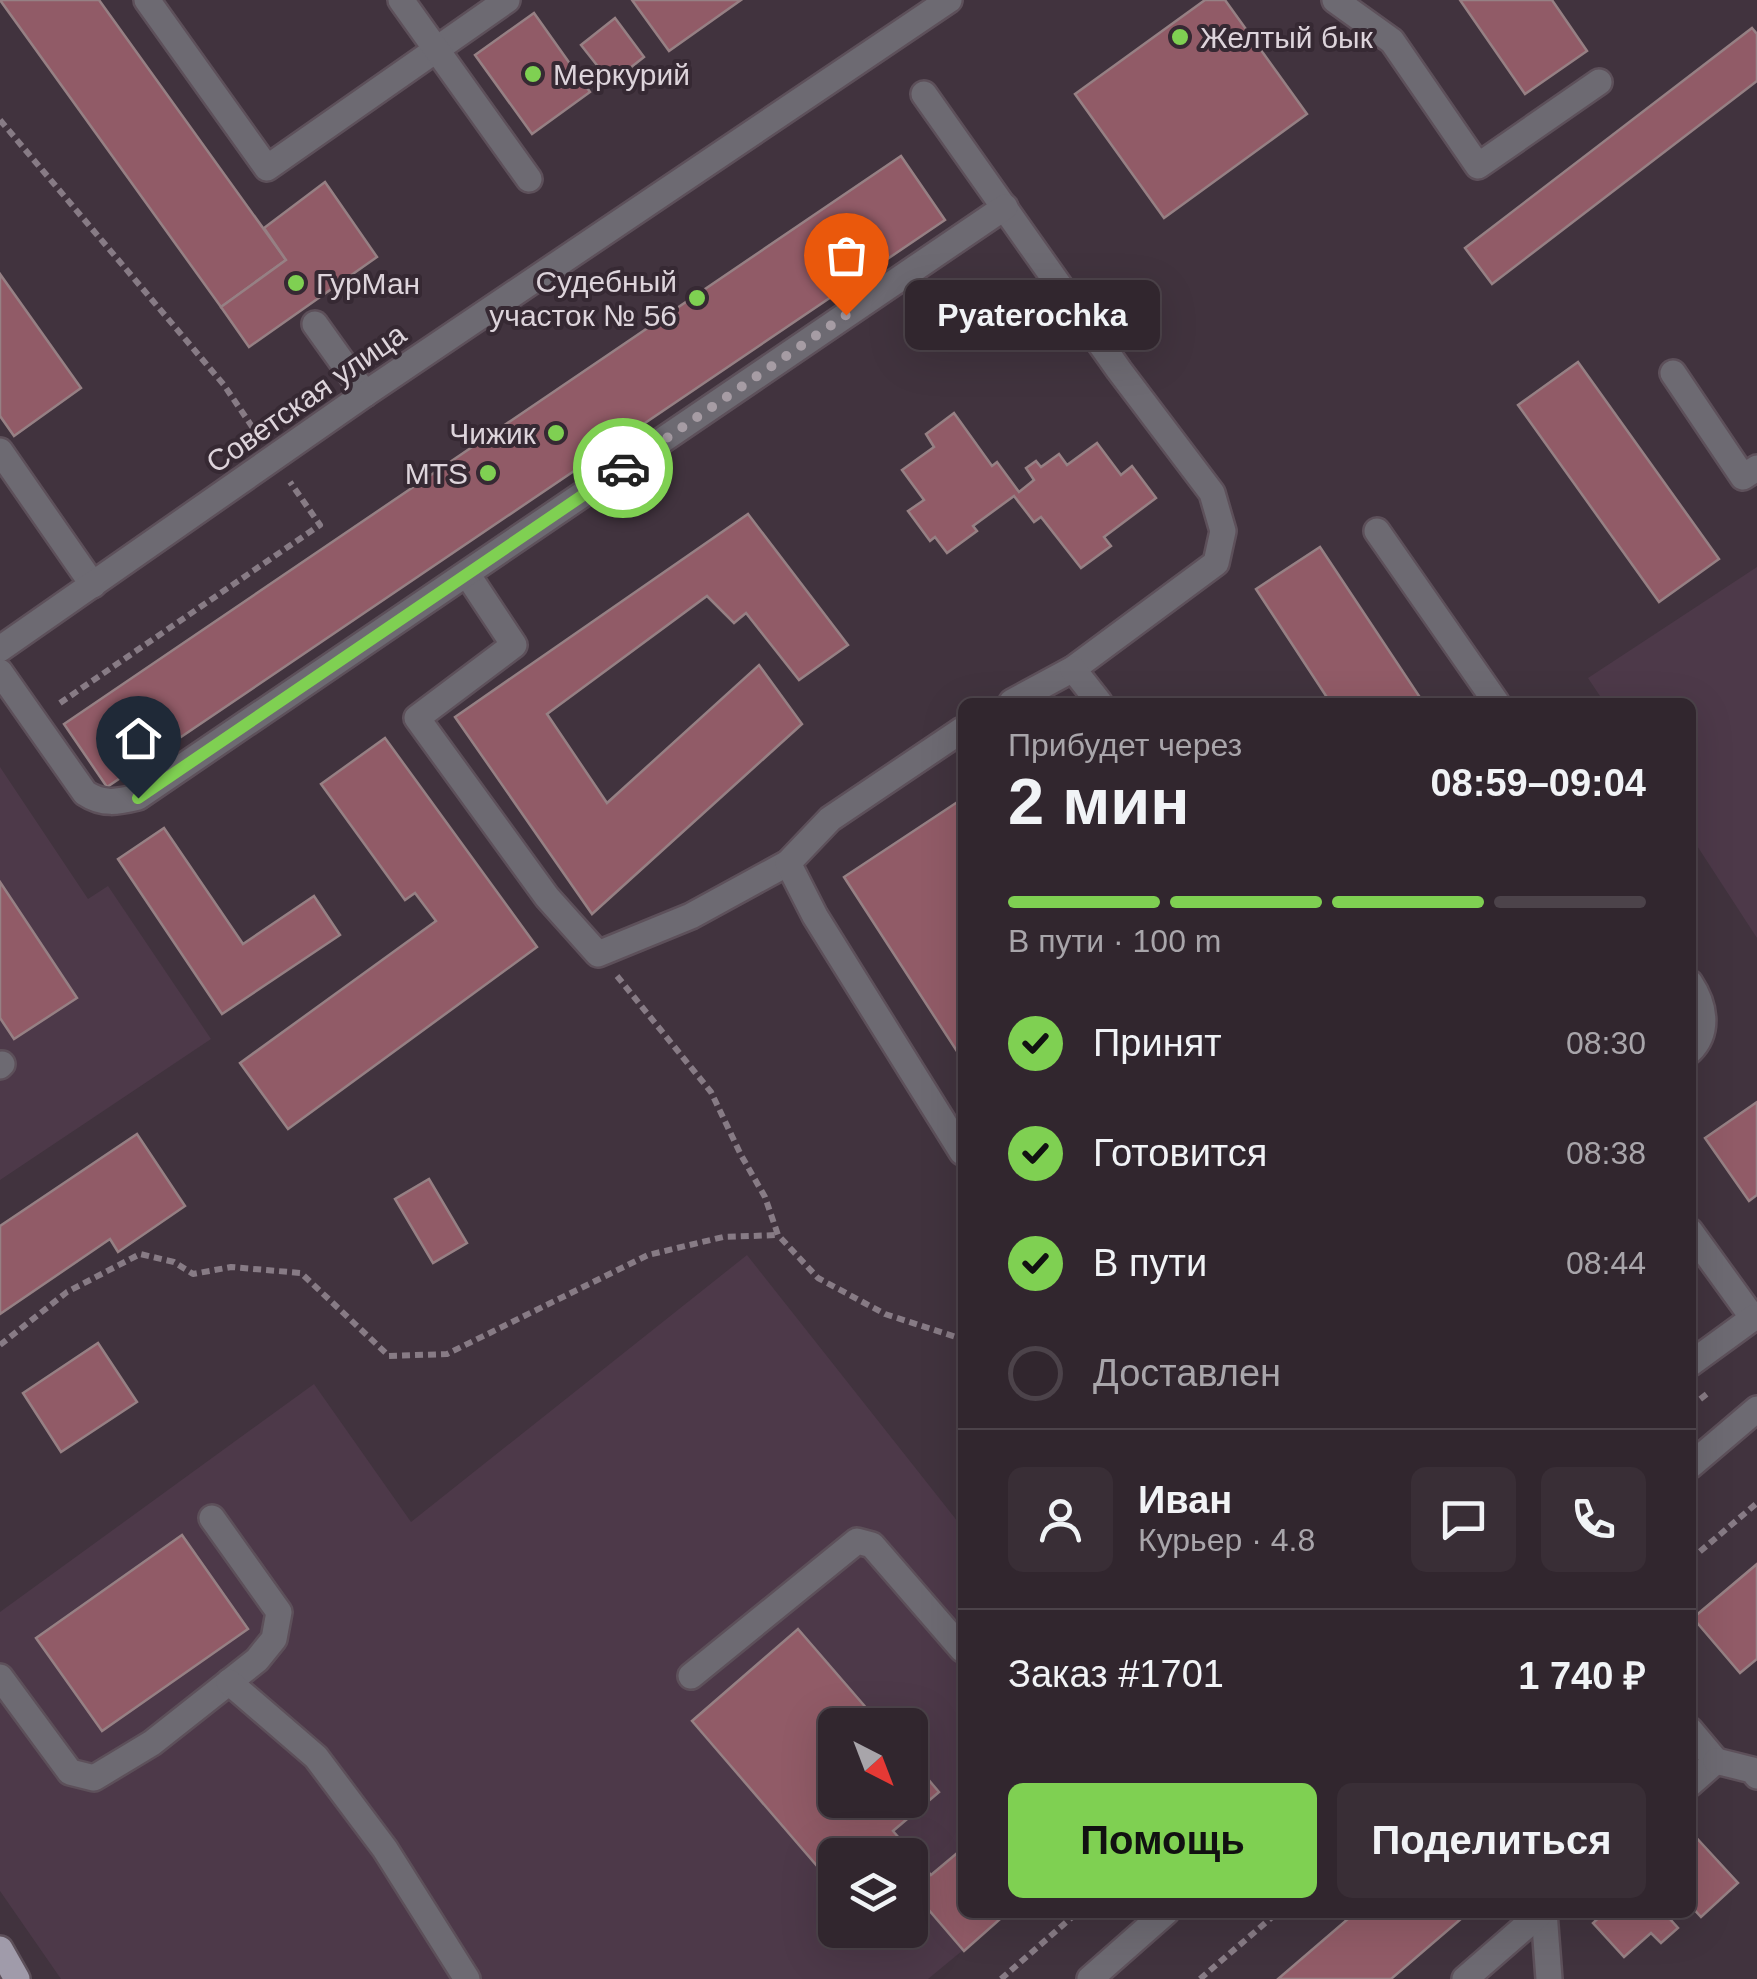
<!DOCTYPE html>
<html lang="ru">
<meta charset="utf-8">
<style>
:root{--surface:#31262e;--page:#392e36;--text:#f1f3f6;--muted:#a8a5aa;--line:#4c434a;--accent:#7fd052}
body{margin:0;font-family:Helvetica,sans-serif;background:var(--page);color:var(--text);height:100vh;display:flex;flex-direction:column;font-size:38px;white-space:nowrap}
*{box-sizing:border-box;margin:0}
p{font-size:32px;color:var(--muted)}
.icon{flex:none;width:55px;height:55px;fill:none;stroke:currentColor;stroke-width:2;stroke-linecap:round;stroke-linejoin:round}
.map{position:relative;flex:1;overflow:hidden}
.side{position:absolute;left:958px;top:698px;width:738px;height:1220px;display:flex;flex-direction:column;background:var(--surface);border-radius:15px;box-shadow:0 10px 40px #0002,0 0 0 2px var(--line)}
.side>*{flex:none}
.needle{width:65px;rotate:138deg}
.fabs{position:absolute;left:818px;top:1708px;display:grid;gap:20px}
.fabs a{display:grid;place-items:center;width:110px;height:110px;border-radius:15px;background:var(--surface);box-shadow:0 10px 40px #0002,0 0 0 2px var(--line);font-size:50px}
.pin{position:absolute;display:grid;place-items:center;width:85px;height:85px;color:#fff;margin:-102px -42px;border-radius:50% 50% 50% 0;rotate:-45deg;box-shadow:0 0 10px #0007}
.pin .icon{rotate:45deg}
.courier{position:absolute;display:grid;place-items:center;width:100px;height:100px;margin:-50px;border:8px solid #7fd052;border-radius:50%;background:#fff;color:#222;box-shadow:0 2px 12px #0007}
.bubble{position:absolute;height:70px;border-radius:15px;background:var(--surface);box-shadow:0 10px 40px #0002,0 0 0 2px var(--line);font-size:32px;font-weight:600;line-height:70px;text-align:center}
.summary em{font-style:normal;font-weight:600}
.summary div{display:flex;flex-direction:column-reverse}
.summary{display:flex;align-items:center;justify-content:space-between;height:170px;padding:0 50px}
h1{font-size:65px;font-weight:600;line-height:75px}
.bar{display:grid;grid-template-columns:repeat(4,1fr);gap:15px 10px;align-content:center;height:120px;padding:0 50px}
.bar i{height:12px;border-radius:8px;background:var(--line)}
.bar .on{background:var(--accent)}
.bar p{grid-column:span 4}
.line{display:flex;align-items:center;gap:25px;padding:0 50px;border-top:2px solid var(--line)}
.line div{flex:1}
.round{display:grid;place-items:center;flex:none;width:105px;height:105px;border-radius:15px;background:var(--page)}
ol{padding:0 50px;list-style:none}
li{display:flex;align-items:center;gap:30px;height:110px}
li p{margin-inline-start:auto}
li .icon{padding:10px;border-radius:50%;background:var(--accent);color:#111;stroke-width:4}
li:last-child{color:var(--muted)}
li i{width:55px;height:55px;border:5px solid var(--line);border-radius:50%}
.cta{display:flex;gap:20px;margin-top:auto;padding:20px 50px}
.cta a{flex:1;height:115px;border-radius:15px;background:var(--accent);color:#111;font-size:40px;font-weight:600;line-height:115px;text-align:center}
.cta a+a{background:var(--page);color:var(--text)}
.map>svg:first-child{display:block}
.built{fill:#4d3949;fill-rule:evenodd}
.building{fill:#915b67;stroke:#968084;stroke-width:2.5}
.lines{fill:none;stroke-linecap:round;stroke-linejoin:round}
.minor-casing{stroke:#5d505a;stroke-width:30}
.major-casing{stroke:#5d505a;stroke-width:30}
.path{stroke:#877b85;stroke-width:6;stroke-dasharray:8 5;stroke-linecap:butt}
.minor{stroke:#6d6a72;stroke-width:25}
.major{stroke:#a09baa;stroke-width:25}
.done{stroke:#a69ca4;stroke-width:10;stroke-dasharray:0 18}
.route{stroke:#7fd052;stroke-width:12}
.poi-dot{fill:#7fd052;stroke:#362933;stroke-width:4}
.labels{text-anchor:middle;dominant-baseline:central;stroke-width:8;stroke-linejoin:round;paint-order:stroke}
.poi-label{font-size:30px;fill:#ddd4db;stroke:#362933;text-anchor:start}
.street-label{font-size:30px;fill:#ddd4db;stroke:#362933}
</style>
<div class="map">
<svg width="1757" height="1979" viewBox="0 0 1757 1979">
<rect width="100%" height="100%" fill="#41333e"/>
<g class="built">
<polygon points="1757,567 1757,938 1690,835 1690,702 1604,702 1588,678"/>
<polygon points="0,767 88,899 108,886 211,1039 0,1180"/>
<path d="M747 1255 962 1527V1912L1008 1913 928 1979H61L0 1891V1612L314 1384 411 1522ZM835 1725H910V1800H835ZM835 1855H910V1930H835Z"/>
</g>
<g class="building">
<polygon points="0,0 99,0 286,260 221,307"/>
<polygon points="632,0 741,0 669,51"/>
<polygon points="1205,0 1225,0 1307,114 1164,218 1075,94"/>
<polygon points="1460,0 1552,0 1587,51 1525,94"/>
<polygon points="534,13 590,92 532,134 475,55"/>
<polygon points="615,18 644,57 611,83 581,45"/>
<polygon points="1752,28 1757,34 1757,81 1492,284 1465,248"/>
<polygon points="901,156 945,220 107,787 64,724"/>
<polygon points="325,182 377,257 249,347 221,307 286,260 264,228"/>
<polygon points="0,274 81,388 14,436 0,416"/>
<polygon points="1578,362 1719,559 1659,602 1518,405"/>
<polygon points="954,413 992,466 997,462 1019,492 1034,480 1026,468 1036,461 1041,467 1059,454 1067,465 1097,443 1121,475 1132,466 1156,498 1104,537 1111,546 1081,568 1041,517 1034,522 1014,496 973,526 977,531 947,553 935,537 930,541 908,511 924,500 902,470 934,447 926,434"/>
<polygon points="748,514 848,645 799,680 746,613 734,623 707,596 547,714 607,803 759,665 802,724 592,914 455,717"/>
<polygon points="1320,547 1423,702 1330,702 1256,589"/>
<polygon points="385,738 537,947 288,1129 240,1063 436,921 415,893 405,900 321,784"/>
<polygon points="962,799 962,1059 844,877"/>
<polygon points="164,828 243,944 314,896 340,935 222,1014 118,859"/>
<polygon points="0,882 77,998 14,1039 0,1018"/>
<polygon points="1757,1102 1757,1195 1749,1201 1705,1138"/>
<polygon points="137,1134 185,1206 118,1252 110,1239 0,1314 0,1226"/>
<polygon points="429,1179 467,1243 433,1263 395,1199"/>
<polygon points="98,1343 137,1402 61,1452 23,1393"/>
<polygon points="182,1535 248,1629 102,1731 36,1638"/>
<polygon points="1757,1564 1757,1659 1740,1673 1693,1618"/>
<polygon points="798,1629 881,1725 835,1725 835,1800 910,1800 910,1758 939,1792 893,1831 931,1875 962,1849 962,1912 1008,1912 964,1951 910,1888 910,1855 882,1855 873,1845 861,1855 835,1855 835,1877 830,1881 692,1721"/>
<polygon points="1692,1833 1738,1883 1701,1917 1690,1905"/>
<polygon points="1356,1912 1469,1912 1391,1979 1278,1979"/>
<polygon points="1605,1912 1677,1912 1670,1919 1678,1928 1661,1943 1651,1933 1624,1957 1593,1923"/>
</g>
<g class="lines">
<g class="minor-casing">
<g id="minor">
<polyline points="147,0 267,168 507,0"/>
<polyline points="401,0 529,179"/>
<polyline points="1335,0 1392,41 1478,166 1599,82"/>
<polyline points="924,94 1119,370 1212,493 1223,531 1216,563 1073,669 1012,702"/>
<polyline points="315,324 365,394"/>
<polyline points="1673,373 1743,477 1757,468"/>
<polyline points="0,451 93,585"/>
<polyline points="1377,531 1496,702"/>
<polyline points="467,574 514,645 417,718 547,897 598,954 691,916 788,863"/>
<polyline points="0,649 365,394 949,0"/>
<polyline points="1073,669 1099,702"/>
<path d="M0 672 85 793C103 805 118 802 138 797L1005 207"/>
<polyline points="962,730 830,819 788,863 815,916 962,1152"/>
<path d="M1690 983C1704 1004 1710 1031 1690 1051"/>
<polyline points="0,1066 2,1064"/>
<polyline points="1690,1231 1753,1318 1757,1318"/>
<polyline points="1690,1364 1753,1318"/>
<polyline points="1690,1466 1757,1409"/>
<polyline points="691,1676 857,1541 872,1545 962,1649"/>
<polyline points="0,1677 70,1772 94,1778 152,1743 257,1660 274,1639 279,1612 212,1518"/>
<polyline points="229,1682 316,1757 385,1849 467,1979"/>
<polyline points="1690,1730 1716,1761 1690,1784"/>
<polyline points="1716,1761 1752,1770 1757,1776"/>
<polyline points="1544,1912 1549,1979"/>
<polyline points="1090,1979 1166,1912"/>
<polyline points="1465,1979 1542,1912"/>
</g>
</g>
<g class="major-casing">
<polyline id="major" points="0,1949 17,1979"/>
</g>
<g class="path">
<polyline points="0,120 224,385 257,434"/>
<polyline points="60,703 320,525 290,482"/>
<polyline points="617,976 711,1092 741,1155 765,1197 778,1235 818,1278 885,1314 962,1339"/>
<polyline points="0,1345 67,1292 140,1254 174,1262 193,1274 231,1267 301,1273 389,1356 447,1354 648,1255 723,1237 778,1235"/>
<polyline points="1690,1407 1708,1393"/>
<polyline points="1690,1560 1757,1503"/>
<polyline points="1001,1979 1078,1912"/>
<polyline points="1200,1979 1278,1912"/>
</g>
<use href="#minor" class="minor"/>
<use href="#major" class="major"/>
</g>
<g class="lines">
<polyline class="done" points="623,468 846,315"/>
<polyline class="route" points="138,798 623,468"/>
</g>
<g class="poi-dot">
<circle cx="1180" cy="37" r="10"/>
<circle cx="533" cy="74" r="10"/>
<circle cx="296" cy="283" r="10"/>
<circle cx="697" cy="298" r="10"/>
<circle cx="556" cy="433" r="10"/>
<circle cx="488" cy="473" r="10"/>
</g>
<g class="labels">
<g class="poi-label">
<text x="1200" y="37">Желтый бык</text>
<text x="553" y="74">Меркурий</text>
<text x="677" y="281" text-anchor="end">Судебный<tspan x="677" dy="34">участок № 56</tspan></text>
<text x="316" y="283">ГурМан</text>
<text x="536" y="433" text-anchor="end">Чижик</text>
<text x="468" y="473" text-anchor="end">MTS</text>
</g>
<g class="street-label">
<text transform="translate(306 398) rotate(-35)">Советская улица</text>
</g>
</g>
</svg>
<div class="fabs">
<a><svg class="needle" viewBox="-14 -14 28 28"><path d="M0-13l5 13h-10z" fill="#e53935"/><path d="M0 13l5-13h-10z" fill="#a8a5aa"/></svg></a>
<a><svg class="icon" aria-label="layers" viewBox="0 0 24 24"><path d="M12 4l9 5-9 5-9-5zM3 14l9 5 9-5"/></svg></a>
</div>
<div class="pin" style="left:846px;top:315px;background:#ea580c"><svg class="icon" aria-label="bag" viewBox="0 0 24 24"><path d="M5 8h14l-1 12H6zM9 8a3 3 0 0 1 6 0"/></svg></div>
<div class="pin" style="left:138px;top:798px;background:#1f2937"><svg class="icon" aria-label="home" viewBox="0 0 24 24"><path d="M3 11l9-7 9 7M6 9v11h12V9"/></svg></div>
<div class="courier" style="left:623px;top:468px"><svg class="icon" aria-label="car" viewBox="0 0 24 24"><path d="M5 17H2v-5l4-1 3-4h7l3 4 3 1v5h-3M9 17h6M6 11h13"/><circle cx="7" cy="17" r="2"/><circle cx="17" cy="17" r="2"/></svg></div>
<div class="bubble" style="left:905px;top:280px;width:255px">Pyaterochka</div>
<section class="side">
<div class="summary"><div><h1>2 мин</h1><p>Прибудет через</p></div><em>08:59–09:04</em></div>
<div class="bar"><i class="on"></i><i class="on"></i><i class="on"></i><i></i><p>В пути · 100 m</p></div>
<ol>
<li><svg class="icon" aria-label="check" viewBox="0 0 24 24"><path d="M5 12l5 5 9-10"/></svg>Принят<p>08:30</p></li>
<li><svg class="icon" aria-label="check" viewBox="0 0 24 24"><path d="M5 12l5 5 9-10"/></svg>Готовится<p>08:38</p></li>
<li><svg class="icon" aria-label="check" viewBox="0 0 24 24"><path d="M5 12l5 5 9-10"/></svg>В пути<p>08:44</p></li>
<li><i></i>Доставлен</li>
</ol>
<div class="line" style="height:180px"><a class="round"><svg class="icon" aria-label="person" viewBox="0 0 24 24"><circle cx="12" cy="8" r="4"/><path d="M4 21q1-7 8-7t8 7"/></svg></a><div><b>Иван</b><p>Курьер · 4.8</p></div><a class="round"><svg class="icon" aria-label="chat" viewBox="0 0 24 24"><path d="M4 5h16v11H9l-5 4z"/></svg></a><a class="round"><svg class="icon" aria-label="phone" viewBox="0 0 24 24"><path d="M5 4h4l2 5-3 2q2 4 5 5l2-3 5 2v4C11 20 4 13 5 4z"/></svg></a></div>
<div class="line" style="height:130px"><div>Заказ #1701</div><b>1 740 ₽</b></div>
<div class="cta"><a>Помощь</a><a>Поделиться</a></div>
</section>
</div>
